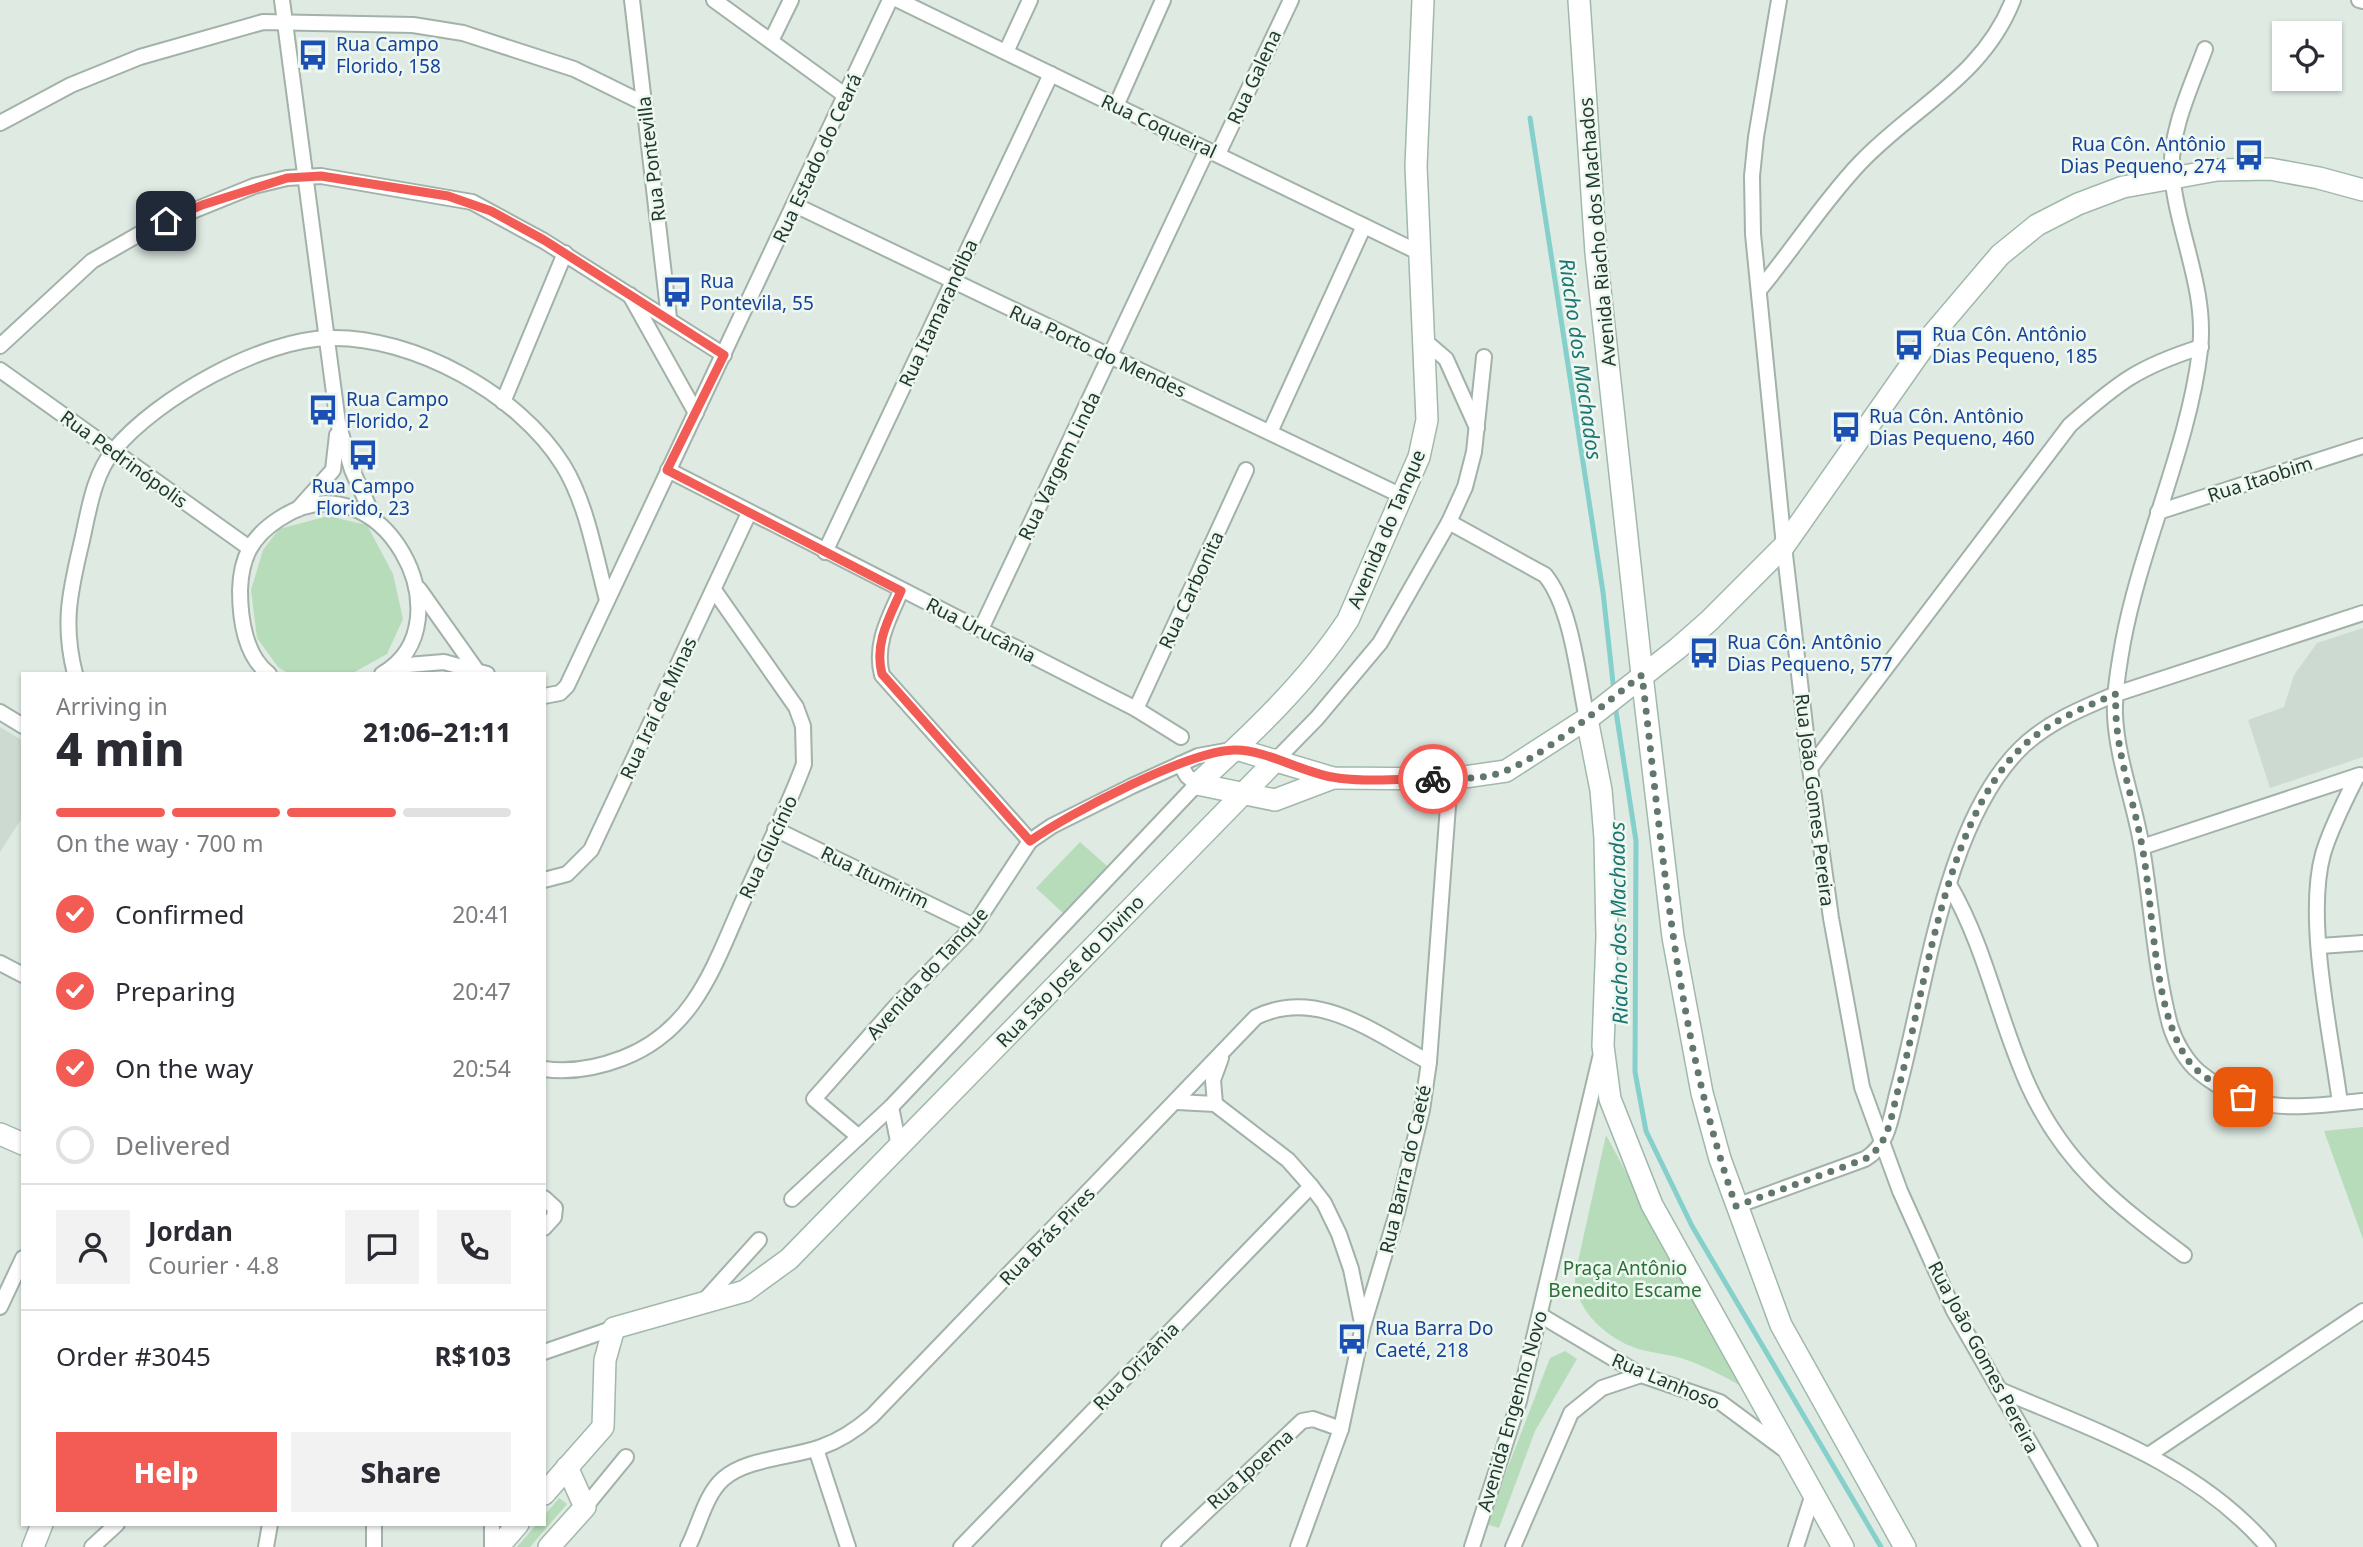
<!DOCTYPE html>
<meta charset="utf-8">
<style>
:root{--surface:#fff;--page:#f2f2f3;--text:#2b2b33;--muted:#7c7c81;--line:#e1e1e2;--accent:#f25c55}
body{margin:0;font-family:"Noto Sans",sans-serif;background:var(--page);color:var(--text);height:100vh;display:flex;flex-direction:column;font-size:26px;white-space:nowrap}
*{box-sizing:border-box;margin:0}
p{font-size:23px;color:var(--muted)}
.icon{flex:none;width:38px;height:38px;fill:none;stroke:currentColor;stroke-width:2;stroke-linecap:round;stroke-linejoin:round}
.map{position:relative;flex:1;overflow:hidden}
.panel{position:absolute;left:21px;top:672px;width:525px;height:854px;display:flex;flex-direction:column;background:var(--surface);border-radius:0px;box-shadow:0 2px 5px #0004}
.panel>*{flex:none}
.controls{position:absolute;left:2272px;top:21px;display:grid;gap:14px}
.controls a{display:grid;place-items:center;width:70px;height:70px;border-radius:0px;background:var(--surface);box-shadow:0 2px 5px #0004;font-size:35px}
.pin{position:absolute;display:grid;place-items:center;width:60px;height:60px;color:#fff;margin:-30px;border-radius:14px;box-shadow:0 4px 10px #0006}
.courier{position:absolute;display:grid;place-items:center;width:70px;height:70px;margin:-35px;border:5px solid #f25c55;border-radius:50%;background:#fff;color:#222;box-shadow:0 2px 9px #0007}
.head em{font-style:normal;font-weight:800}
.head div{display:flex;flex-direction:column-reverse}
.head{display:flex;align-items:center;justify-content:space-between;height:119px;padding:0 35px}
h1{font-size:46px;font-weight:800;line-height:52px}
.bar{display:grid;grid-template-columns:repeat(4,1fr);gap:10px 7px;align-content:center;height:84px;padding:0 35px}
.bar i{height:9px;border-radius:5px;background:var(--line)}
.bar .active{background:var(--accent)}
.bar p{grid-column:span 4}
.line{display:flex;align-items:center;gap:18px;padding:0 35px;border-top:2px solid var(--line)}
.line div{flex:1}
.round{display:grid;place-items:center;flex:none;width:74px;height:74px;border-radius:0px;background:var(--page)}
ol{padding:0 35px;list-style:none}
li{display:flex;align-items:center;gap:21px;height:77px}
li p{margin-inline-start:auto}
li .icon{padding:7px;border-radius:50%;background:var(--accent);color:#fff;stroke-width:4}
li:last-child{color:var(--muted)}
li i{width:38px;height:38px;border:4px solid var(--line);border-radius:50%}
.action{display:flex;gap:14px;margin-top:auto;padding:14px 35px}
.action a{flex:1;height:80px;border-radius:0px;background:var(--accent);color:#fff;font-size:28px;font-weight:800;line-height:80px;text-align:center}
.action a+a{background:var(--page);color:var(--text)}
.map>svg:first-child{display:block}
.built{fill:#cddad1}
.green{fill:#b7dcba}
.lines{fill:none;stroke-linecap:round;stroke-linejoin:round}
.stream{stroke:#86d0cc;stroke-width:5}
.street-casing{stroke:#a2b2a9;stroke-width:18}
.secondary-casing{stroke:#a0b9ab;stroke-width:24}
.street{stroke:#fff;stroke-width:14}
.secondary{stroke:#fff;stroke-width:21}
.done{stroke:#63786d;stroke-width:7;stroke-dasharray:0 12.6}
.route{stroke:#f25c55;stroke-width:9}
.labels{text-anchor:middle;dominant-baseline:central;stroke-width:5;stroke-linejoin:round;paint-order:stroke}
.transit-label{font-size:19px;fill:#164399;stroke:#eff7f1;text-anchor:start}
.street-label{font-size:19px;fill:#203a2e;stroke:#eff7f1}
.park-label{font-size:19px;fill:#2a7037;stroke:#eff7f1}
.water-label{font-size:21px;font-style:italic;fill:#1b7572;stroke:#eff7f1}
</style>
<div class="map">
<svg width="2363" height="1547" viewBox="0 0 2363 1547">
<rect width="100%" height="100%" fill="#dfeae3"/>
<g class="built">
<polygon points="2363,628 2363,757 2270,788 2248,720 2284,707 2294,675 2317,643"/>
<polygon points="0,727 23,741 23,816 0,852"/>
</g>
<g class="green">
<polygon points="328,516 367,525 393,574 403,619 387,654 351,674 289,674 278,667 257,638 251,590 263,550 279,529"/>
<polygon points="1080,842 1107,866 1063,913 1036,888"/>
<polygon points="2363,1127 2363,1239 2324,1131"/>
<path d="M1606 1135 1741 1386C1722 1375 1702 1365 1681 1358 1667 1354 1652 1353 1638 1349 1607 1339 1573 1309 1575 1275Z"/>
<polygon points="1565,1351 1577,1359 1535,1431 1499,1528 1486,1524 1550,1358"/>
<polygon points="559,1498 567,1504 530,1547 517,1547 537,1524 544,1524 544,1516"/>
</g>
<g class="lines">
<g class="stream">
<polyline points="1530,118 1603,592 1614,692"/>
<polyline points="1615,705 1636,841 1635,1072 1646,1131 1692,1226 1881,1547"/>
</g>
<g class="street-casing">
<g id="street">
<polyline points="282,0 338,423 352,470 373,516"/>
<polyline points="632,0 669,318"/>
<polyline points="714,0 846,96"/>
<polyline points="898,0 1420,253"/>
<polyline points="1779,0 1756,137 1752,176 1753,234 1784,546 1810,768 1831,918 1862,1087 1900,1191 1954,1311 2090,1547"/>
<polyline points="2359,0 2363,1"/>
<polyline points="771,41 791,0"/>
<path d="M2205 49C2191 87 2169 132 2172 174 2177 233 2207 288 2200 350 2189 446 2141 545 2123 642 2119 665 2114 692 2115 715 2117 760 2135 804 2142 848 2152 907 2155 968 2170 1025 2175 1042 2186 1061 2199 1072 2255 1117 2298 1107 2363 1101"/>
<polyline points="1006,52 1030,0"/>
<polyline points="1116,106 1163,0"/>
<polyline points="0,123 71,85 140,57 263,22 413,25 463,33 574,69 645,104"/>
<polyline points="1218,154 1291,0"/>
<polyline points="795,205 1402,496"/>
<path d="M1760 289C1794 248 1823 202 1860 163 1913 107 1983 77 2013 0"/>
<polyline points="630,295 696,413"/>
<polyline points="1425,341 1446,359 1477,428"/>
<polyline points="0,346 92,261 148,229 254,186 287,178 321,176 472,202 544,241 724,355"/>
<polyline points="0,370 248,547"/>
<polyline points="503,402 565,253"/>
<polyline points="1270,432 1364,226"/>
<polyline points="668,470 1136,709 1181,737"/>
<polyline points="298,509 333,470 337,435"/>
<polyline points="2158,512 2363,446"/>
<path d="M1449 522 1545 575C1572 608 1578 677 1587 719"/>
<polyline points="825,552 1051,74"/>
<polyline points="419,589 475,668"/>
<path d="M901 591C889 618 874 644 882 675L1030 841"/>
<polyline points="981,629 1207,150"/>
<polyline points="396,666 444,662 487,674"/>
<path d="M75 674C63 626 69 596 80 549 88 517 92 476 114 450 157 398 262 339 330 338 413 336 519 394 563 465 587 504 595 555 607 600"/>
<path d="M269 674C245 656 240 618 240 590 241 558 251 537 279 519 381 451 471 624 382 674"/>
<polyline points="544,696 560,693 567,686 890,0"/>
<polyline points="1136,709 1246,470"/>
<polyline points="0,712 23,726"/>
<polyline points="1276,760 1317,718 1380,643 1449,522 1465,487 1474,452 1484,357"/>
<path d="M1810 768 2070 425C2119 382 2138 367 2201 347"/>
<polyline points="775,829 974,926"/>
<polyline points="2142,847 2360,775"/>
<polyline points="544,880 567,874 591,850 749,513"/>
<path d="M1950 886C1987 950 1999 1023 2030 1089 2066 1166 2117 1205 2184 1255"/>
<polyline points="2320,946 2363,943"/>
<polyline points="0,963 23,975"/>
<path d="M544 1069C572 1073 597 1068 623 1058 698 1029 716 959 747 892 766 849 788 808 804 764L803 726 796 707 714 590"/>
<polyline points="1177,1102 1215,1104 1288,1160 1311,1186 1324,1203 1339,1234 1351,1269 1362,1323"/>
<path d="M2340 1103C2331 1034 2305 919 2323 854 2331 827 2345 801 2357 776"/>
<polyline points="1215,1104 1213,1080 1221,1058"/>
<polyline points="891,1107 899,1146"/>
<polyline points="859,1137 814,1099 897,1005 974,926 1030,841 1052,826 1132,786 1198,756 1231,750"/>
<polyline points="544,1198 555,1208 554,1217 544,1228"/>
<polyline points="792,1199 891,1107 1197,784 1187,776 1180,764"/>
<path d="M1736 1206 1865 1159C1889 1145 1891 1116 1898 1090 1926 988 1944 825 2020 749 2046 723 2082 708 2116 694L2363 613"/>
<polyline points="703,1302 759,1240"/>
<polyline points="0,1307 23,1258"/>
<polyline points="1540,1315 1641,1375 1720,1402 1782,1448"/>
<polyline points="544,1352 614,1328"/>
<path d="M2000 1390C2096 1431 2198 1465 2268 1547"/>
<polyline points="816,1449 848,1547"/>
<polyline points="2150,1454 2363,1311"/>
<polyline points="585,1507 626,1457"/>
<polyline points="492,1524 492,1547"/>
<polyline points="92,1547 117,1524"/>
<polyline points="266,1547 270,1524"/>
<polyline points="374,1547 374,1524"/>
<path d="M688 1547C699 1526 705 1495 723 1479 747 1458 791 1458 821 1447 841 1440 856 1430 872 1416L1256 1017C1318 987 1374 1033 1429 1062"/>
<polyline points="961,1547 1311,1186"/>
<polyline points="1169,1547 1302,1421 1313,1419 1341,1429"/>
<polyline points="1298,1547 1341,1429 1363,1326 1397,1213 1422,1110 1429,1062 1450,779"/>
<polyline points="1472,1547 1519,1401 1600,1058"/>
<polyline points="1513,1547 1571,1413 1602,1388 1641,1375"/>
<polyline points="1796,1547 1813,1494"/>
</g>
</g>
<g class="secondary-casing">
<g id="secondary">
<polyline points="1579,0 1596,253 1642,675 1673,937 1702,1093 1720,1159 1781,1325 1905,1547"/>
<polyline points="1587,719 1601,790 1605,838 1607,937 1603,1046 1610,1099 1652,1205 1843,1547"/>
<polyline points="1236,749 1333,778 1450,779 1506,771 1594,714 1677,649 1709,621 1784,546 1932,335 2000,255 2037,225 2078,204 2123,187 2217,170 2270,169 2319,178 2363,190"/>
<path d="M1197 784C1252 734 1307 682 1348 620L1419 457 1427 420 1416 166 1423 0"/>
<polyline points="1197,784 1275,800 1333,778"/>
<polyline points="0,1134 23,1144"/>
<polyline points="544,1494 603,1427 605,1360 614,1328 745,1291 789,1259 1276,760"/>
<polyline points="33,1547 42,1524"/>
<polyline points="498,1547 518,1524"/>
<polyline points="549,1547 585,1507 567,1467"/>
</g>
</g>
<use href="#street" class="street"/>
<use href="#secondary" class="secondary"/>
</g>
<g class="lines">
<path class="done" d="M1433 779C1453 779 1474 779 1493 775 1535 765 1606 702 1642 675 1663 853 1676 1036 1736 1206L1865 1159C1889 1145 1891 1116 1898 1090 1926 989 1944 824 2020 749 2046 723 2082 708 2116 694 2113 746 2133 796 2142 846 2154 908 2152 1000 2184 1054 2195 1074 2222 1089 2243 1097"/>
<path class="route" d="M166 221 202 205 287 178 321 176 448 196 491 211 544 240 724 355 667 470 901 591C889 618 874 644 882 674L1030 841C1070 813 1188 751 1234 750 1264 749 1302 772 1332 777 1364 783 1401 778 1433 779"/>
</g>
<defs>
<g id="bus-bare" transform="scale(2.415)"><path d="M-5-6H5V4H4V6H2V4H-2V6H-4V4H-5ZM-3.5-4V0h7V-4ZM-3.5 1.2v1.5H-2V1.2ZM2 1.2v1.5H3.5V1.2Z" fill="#1a4fb4" stroke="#eff7f1" stroke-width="2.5" paint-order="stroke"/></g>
</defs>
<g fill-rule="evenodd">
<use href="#bus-bare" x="313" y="55"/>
<use href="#bus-bare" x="2249" y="155"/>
<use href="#bus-bare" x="677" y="292"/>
<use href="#bus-bare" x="1909" y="345"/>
<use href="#bus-bare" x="323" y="410"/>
<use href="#bus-bare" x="1846" y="427"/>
<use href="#bus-bare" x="363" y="455"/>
<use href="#bus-bare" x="1704" y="653"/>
<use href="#bus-bare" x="1352" y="1339"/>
</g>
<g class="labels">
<g class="transit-label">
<text x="336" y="44">Rua Campo<tspan x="336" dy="22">Florido, 158</tspan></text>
<text x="2226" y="144" text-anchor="end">Rua Côn. Antônio<tspan x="2226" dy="22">Dias Pequeno, 274</tspan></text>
<text x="700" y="281">Rua<tspan x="700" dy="22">Pontevila, 55</tspan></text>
<text x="1932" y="334">Rua Côn. Antônio<tspan x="1932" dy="22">Dias Pequeno, 185</tspan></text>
<text x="346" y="399">Rua Campo<tspan x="346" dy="22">Florido, 2</tspan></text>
<text x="1869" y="416">Rua Côn. Antônio<tspan x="1869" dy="22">Dias Pequeno, 460</tspan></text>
<text x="363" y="486" text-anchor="middle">Rua Campo<tspan x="363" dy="22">Florido, 23</tspan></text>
<text x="1727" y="642">Rua Côn. Antônio<tspan x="1727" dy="22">Dias Pequeno, 577</tspan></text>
<text x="1375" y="1328">Rua Barra Do<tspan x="1375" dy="22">Caeté, 218</tspan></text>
</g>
<g class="street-label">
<text transform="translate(1254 77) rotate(-65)">Rua Galena</text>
<text transform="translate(1159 126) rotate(25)">Rua Coqueiral</text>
<text transform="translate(817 158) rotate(-65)">Rua Estado do Ceará</text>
<text transform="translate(651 159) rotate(-97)">Rua Pontevilla</text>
<text transform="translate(1597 232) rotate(-95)">Avenida Riacho dos Machados</text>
<text transform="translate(938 313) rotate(-65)">Rua Itamarandiba</text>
<text transform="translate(1098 351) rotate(25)">Rua Porto do Mendes</text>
<text transform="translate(124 459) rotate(36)">Rua Pedrinópolis</text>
<text transform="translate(1059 466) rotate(-64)">Rua Vargem Linda</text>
<text transform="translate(2260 479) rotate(-18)">Rua Itaobim</text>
<text transform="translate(1386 529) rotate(-67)">Avenida do Tanque</text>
<text transform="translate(1191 590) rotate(-65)">Rua Carbonita</text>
<text transform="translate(981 630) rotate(27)">Rua Urucânia</text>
<text transform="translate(658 708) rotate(-65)">Rua Iraí de Minas</text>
<text transform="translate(1815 800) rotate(83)">Rua João Gomes Pereira</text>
<text transform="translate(768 847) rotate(-65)">Rua Glucínio</text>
<text transform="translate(875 877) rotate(26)">Rua Itumirim</text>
<text transform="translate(1070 971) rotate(-46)">Rua São José do Divino</text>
<text transform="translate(927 973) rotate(-48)">Avenida do Tanque</text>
<text transform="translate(1405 1169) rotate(-77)">Rua Barra do Caeté</text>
<text transform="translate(1047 1236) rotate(-46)">Rua Brás Pires</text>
<text transform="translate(1984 1357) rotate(62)">Rua João Gomes Pereira</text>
<text transform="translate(1136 1366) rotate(-46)">Rua Orizânia</text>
<text transform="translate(1666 1381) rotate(23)">Rua Lanhoso</text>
<text transform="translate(1512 1411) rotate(-74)">Avenida Engenho Novo</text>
<text transform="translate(1250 1469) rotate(-42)">Rua Ipoema</text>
</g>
<g class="park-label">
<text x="1625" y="1268">Praça Antônio<tspan x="1625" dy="22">Benedito Escame</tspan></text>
</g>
<g class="water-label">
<text transform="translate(1581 359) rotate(82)">Riacho dos Machados</text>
<text transform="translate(1618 923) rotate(-91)">Riacho dos Machados</text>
</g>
</g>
</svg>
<div class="controls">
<a><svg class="icon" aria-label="locate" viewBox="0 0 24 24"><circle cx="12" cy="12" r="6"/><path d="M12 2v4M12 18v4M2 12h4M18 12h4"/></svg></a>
</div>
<div class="pin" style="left:2243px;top:1097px;background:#ea580c"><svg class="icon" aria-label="bag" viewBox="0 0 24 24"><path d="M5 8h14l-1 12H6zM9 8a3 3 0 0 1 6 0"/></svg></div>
<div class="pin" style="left:166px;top:221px;background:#1f2937"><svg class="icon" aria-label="home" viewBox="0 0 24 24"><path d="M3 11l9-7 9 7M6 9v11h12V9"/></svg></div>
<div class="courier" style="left:1433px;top:779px"><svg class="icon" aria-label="bike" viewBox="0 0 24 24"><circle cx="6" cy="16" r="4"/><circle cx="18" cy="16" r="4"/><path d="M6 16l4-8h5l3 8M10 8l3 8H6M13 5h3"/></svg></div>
<section class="panel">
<div class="head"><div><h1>4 min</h1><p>Arriving in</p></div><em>21:06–21:11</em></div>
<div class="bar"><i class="active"></i><i class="active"></i><i class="active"></i><i></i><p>On the way · 700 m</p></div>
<ol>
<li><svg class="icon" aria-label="check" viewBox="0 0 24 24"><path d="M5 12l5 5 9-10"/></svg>Confirmed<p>20:41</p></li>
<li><svg class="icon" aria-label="check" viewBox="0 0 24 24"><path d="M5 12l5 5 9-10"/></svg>Preparing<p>20:47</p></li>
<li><svg class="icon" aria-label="check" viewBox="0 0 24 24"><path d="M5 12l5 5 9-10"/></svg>On the way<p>20:54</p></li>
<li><i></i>Delivered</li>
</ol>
<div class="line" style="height:126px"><a class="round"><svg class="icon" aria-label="person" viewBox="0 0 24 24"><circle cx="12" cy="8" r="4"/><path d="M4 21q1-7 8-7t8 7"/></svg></a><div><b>Jordan</b><p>Courier · 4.8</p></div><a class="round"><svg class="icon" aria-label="chat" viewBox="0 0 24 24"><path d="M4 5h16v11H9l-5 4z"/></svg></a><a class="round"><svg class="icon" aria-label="phone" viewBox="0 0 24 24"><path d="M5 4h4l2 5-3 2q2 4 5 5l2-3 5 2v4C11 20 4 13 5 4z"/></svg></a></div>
<div class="line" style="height:91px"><div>Order #3045</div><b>R$103</b></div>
<div class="action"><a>Help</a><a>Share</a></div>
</section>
</div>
